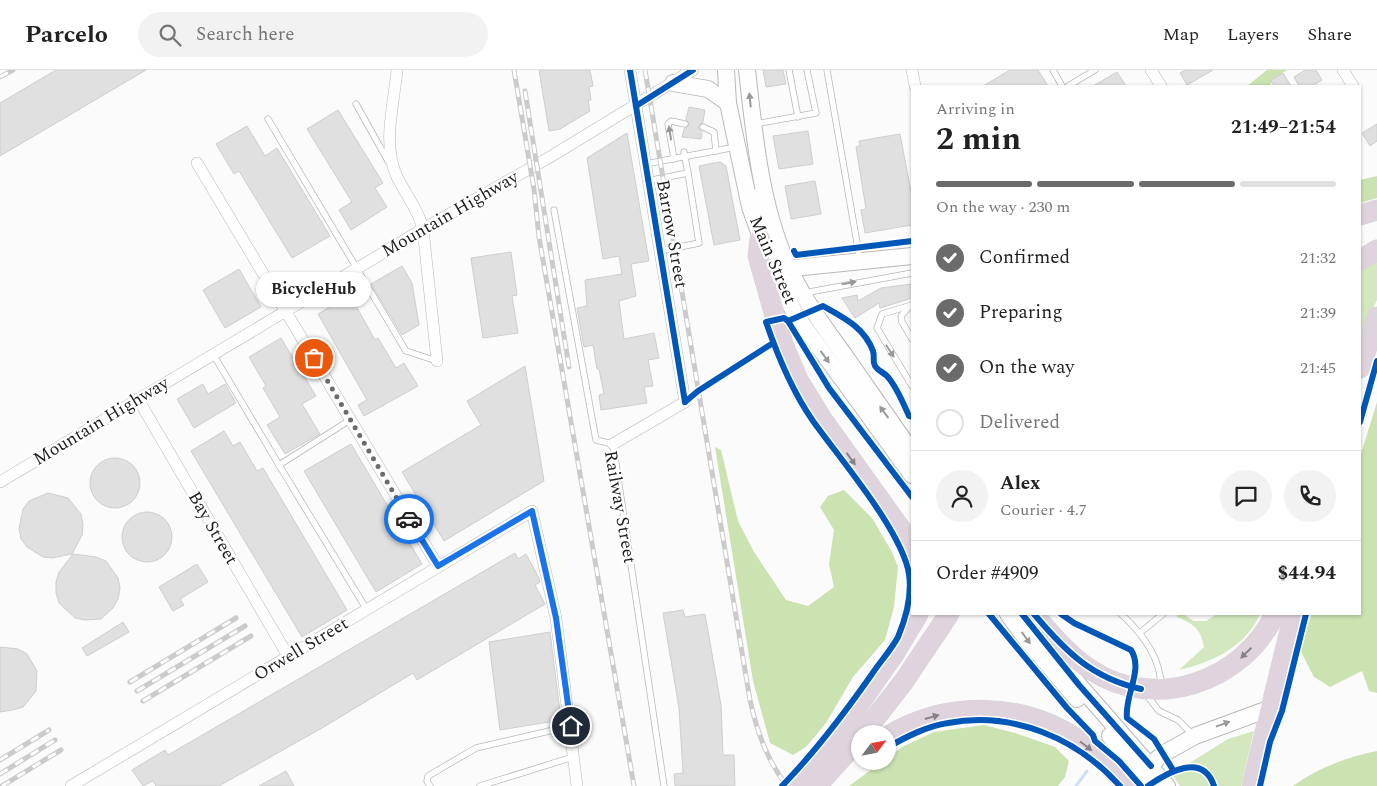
<!DOCTYPE html>
<meta charset="utf-8">
<style>
:root{--surface:#fff;--page:#f2f2f2;--text:#222;--muted:#767676;--line:#e0e0e0;--accent:#6b6b6b}
body{margin:0;font-family:Spectral,serif;background:var(--page);color:var(--text);height:100vh;display:flex;flex-direction:column;font-size:19px;white-space:nowrap}
*{box-sizing:border-box;margin:0}
p{font-size:16px;color:var(--muted)}
.icon{flex:none;width:28px;height:28px;fill:none;stroke:currentColor;stroke-width:2;stroke-linecap:round;stroke-linejoin:round}
.map{position:relative;flex:1;overflow:hidden}
.panel{position:absolute;left:911px;top:15px;width:450px;height:530px;display:flex;flex-direction:column;background:var(--surface);border-radius:0px;box-shadow:0 1px 4px #0004}
.panel>*{flex:none}
.needle{width:32px;rotate:58deg}
.buttons{position:absolute;left:851px;top:655px;display:grid;gap:10px}
.buttons a{display:grid;place-items:center;width:45px;height:45px;border-radius:50%;background:var(--surface);box-shadow:0 1px 4px #0004;font-size:25px}
.pin{position:absolute;display:grid;place-items:center;width:42px;height:42px;color:#fff;margin:-21px;border:2px solid #fff;border-radius:50%;box-shadow:0 1px 5px #0007}
.courier{position:absolute;display:grid;place-items:center;width:50px;height:50px;margin:-25px;border:4px solid #1a73e8;border-radius:50%;background:#fff;color:#222;box-shadow:0 1px 6px #0007}
.bubble{position:absolute;height:35px;border-radius:18px;background:var(--surface);box-shadow:0 1px 4px #0004;font-size:16px;font-weight:700;line-height:35px;text-align:center}
.overview em{font-style:normal;font-weight:700}
.overview div{display:flex;flex-direction:column-reverse}
.overview{display:flex;align-items:center;justify-content:space-between;height:85px;padding:0 25px}
h1{font-size:32px;font-weight:700;line-height:38px}
.bar{display:grid;grid-template-columns:repeat(4,1fr);gap:8px 5px;align-content:center;height:60px;padding:0 25px}
.bar i{height:6px;border-radius:4px;background:var(--line)}
.bar .active{background:var(--accent)}
.bar p{grid-column:span 4}
.line{display:flex;align-items:center;gap:12px;padding:0 25px;border-top:1px solid var(--line)}
.line div{flex:1}
.round{display:grid;place-items:center;flex:none;width:52px;height:52px;border-radius:26px;background:var(--page)}
ol{padding:0 25px;list-style:none}
li{display:flex;align-items:center;gap:15px;height:55px}
li p{margin-inline-start:auto}
li .icon{padding:5px;border-radius:50%;background:var(--accent);color:#fff;stroke-width:4}
li:last-child{color:var(--muted)}
li i{width:28px;height:28px;border:2px solid var(--line);border-radius:50%}
header{display:flex;align-items:center;gap:30px;box-sizing:border-box;height:70px;padding:0 25px;background:var(--surface);border-bottom:1px solid var(--line)}
header strong{font-size:24px}
nav{display:flex;gap:28px;margin-inline-start:auto;font-size:18px}
.search{width:350px;height:45px;background:var(--page);display:flex;align-items:center;gap:12px;box-sizing:border-box;padding:0 18px;border-radius:28px;color:var(--muted);font-size:19px}
.map>svg:first-child{display:block}
.green{fill:#d3e8bf}
.forest{fill:#cbe2b1}
.lines{fill:none;stroke-linecap:round;stroke-linejoin:round}
.stream{stroke:#d0def5;stroke-width:3}
.building{fill:#e1e0e1;stroke:#cececf}
.lane-casing{stroke:#b8b8b9;stroke-width:7}
.street-casing{stroke:#b8b8b9;stroke-width:12}
.secondary-casing{stroke:#b8b8b9;stroke-width:18}
.highway-casing{stroke:#d5d5d6;stroke-width:21}
.lane{stroke:#fefeff;stroke-width:5.5}
.street{stroke:#fefeff;stroke-width:11}
.secondary{stroke:#fefeff;stroke-width:16}
.highway{stroke:#dfd4dd;stroke-width:20}
.rail-casing{stroke:#cbcbcc;stroke-width:5}
.rail{stroke:#fff;stroke-width:3;stroke-dasharray:9;stroke-linecap:butt}
.cycleway-casing{stroke:#fff;stroke-width:9}
.cycleway{stroke:#0057b8;stroke-width:6}
.oneway{fill:#999}
.oneway2{fill:#888287}
.done{stroke:#6b6b6b;stroke-width:5;stroke-dasharray:0 9}
.route{stroke:#1a73e8;stroke-width:6}
.labels{text-anchor:middle;dominant-baseline:central;stroke-width:4.5;stroke-linejoin:round;paint-order:stroke}
.street-label{font-size:18px;fill:#1d1d1d;stroke:#fff}
</style>
<header>
<strong>Parcelo</strong>
<div class="search"><svg class="icon" aria-label="search" viewBox="0 0 24 24"><circle cx="10" cy="10" r="6"/><path d="M15 15l6 6"/></svg>Search here</div>
<nav><a>Map</a><a>Layers</a><a>Share</a></nav>
</header>
<div class="map">
<svg width="1377" height="716" viewBox="0 0 1377 716">
<rect width="100%" height="100%" fill="#fbfbfc"/>
<g class="green">
<polygon points="1377,188 1377,230 1360,265 1360,198"/>
<path d="M1177 544H1183L1194 551H1206L1217 544H1260C1247 576 1211 593 1179 600L1204 577C1201 558 1193 554 1177 547Z"/>
<polygon points="1254,661 1241,716 1180,716 1172,704 1228,669"/>
</g>
<g class="forest">
<polygon points="1267,0 1287,0 1276,7 1269,16 1247,16"/>
<polygon points="1377,106 1377,128 1360,133 1360,110"/>
<polygon points="1377,332 1377,623 1369,621 1362,601 1330,617 1314,607 1299,578 1312,544 1360,544 1360,387"/>
<polygon points="715,377 721,380 738,451 754,482 786,530 808,536 834,517 829,494 834,460 820,437 828,426 844,420 872,448 892,482 898,497 894,537 885,570 853,607 826,653 806,677 793,685 770,673 753,611"/>
<polygon points="984,655 1015,663 1055,677 1069,691 1065,707 1058,716 849,716 883,691 888,691 888,688 902,677 934,662"/>
<path d="M1377 681V716H1293C1316 699 1349 686 1377 681Z"/>
</g>
<g class="lines">
<polyline class="stream" points="1076,716 1087,701"/>
</g>
<g class="building">
<polygon points="56,0 146,0 0,86 0,33"/>
<polygon points="539,0 590,0 593,16 589,17 591,30 588,30 590,41 560,59 549,61"/>
<polygon points="763,0 783,0 786,14 766,17"/>
<polygon points="1010,0 1038,0 1048,16 983,16"/>
<polygon points="1185,0 1213,0 1187,15 1180,3"/>
<polygon points="1305,0 1316,0 1322,10 1312,16 1299,16 1294,7"/>
<polygon points="1117,2 1126,16 1093,16"/>
<polygon points="1283,3 1291,16 1274,16 1271,10"/>
<polygon points="689,37 705,40 703,52 698,57 702,62 701,69 682,67 684,59 689,55 686,49"/>
<polygon points="338,40 383,113 375,118 387,137 351,160 339,140 352,132 307,59"/>
<polygon points="1377,54 1377,71 1370,76 1362,63"/>
<polygon points="247,56 265,86 277,78 330,166 292,188 239,101 234,104 216,74"/>
<polygon points="808,61 813,94 779,99 773,66"/>
<polygon points="627,63 649,191 631,194 636,226 619,231 624,269 654,263 659,288 648,290 653,316 644,317 647,333 601,340 599,325 604,324 599,299 597,299 593,275 584,277 577,238 587,236 585,210 622,204 619,186 603,189 587,88"/>
<polygon points="900,64 912,127 912,155 865,163 861,140 866,139 856,77 860,76 859,71"/>
<polygon points="720,92 726,96 740,170 714,175 699,96"/>
<polygon points="815,111 821,144 791,149 785,116"/>
<polygon points="511,182 517,225 512,226 518,263 483,268 471,188"/>
<polygon points="402,196 412,213 419,255 402,265 371,214"/>
<polygon points="239,199 261,237 225,258 203,220"/>
<polygon points="912,214 912,228 880,238 879,233 855,248 842,228 857,225 858,231 881,218"/>
<polygon points="350,225 375,270 378,268 396,298 404,293 418,316 364,346 358,335 367,330 318,244"/>
<polygon points="281,268 316,326 302,334 320,364 285,384 267,355 280,347 263,318 266,316 249,287"/>
<polygon points="525,296 544,411 444,471 402,402 481,355 467,331"/>
<polygon points="203,314 208,324 225,314 236,333 194,358 177,329"/>
<polygon points="224,361 233,376 240,372 257,401 263,398 347,540 302,567 191,381"/>
<polygon points="351,374 422,494 376,522 304,401"/>
<circle cx="115" cy="413" r="25"/>
<polygon points="48,423 68,428 81,444 83,455 82,465 72,484 52,488 43,487 27,477 21,469 19,459 23,439 29,431"/>
<circle cx="147" cy="467" r="25"/>
<polygon points="515,483 518,489 526,484 539,508 540,512 535,515 545,534 417,610 413,603 322,658 219,716 156,716 153,711 143,716 132,700 165,680 168,685"/>
<polygon points="73,484 96,487 106,491 118,508 120,518 118,529 113,538 101,549 85,550 75,548 59,533 56,523 56,512 59,502"/>
<polygon points="197,494 208,512 180,529 184,535 173,541 159,517"/>
<polygon points="683,540 685,547 705,544 721,635 723,685 734,685 735,716 675,716 674,704 683,703 679,638 663,543"/>
<polygon points="123,552 129,562 87,586 82,578"/>
<polygon points="550,562 561,650 500,660 489,572"/>
<polygon points="0,577 18,579 27,584 37,601 36,621 23,637 13,640 0,642"/>
<polygon points="286,701 294,716 259,716"/>
</g>
<g class="lines">
<g class="lane-casing">
<g id="lane">
<polyline points="789,0 798,47"/>
<polyline points="827,0 860,190"/>
<polyline points="1053,0 1062,16"/>
<polyline points="1068,16 1095,0"/>
<polyline points="356,34 388,91"/>
<polyline points="268,49 406,281 437,291"/>
<polyline points="755,54 816,43 807,0"/>
<polyline points="703,57 714,62 716,81"/>
<polyline points="684,82 688,103"/>
<polyline points="674,89 668,54 671,51 685,54"/>
<polyline points="645,94 736,77"/>
<polyline points="647,111 688,103 699,173 660,181"/>
<polyline points="755,122 763,149"/>
<polyline points="554,140 596,370 613,374 664,716"/>
<polyline points="804,223 912,203"/>
<polyline points="912,235 882,244 877,258 912,316"/>
<polyline points="909,237 901,246 902,252 912,269"/>
<polyline points="213,284 279,395"/>
<polyline points="350,350 279,395 367,540"/>
<path d="M1121 544C1142 563 1160 586 1161 615"/>
<polyline points="1141,562 1163,544"/>
<polyline points="1145,623 1159,641 1178,650 1193,665"/>
<polyline points="430,716 427,711 428,706 476,678 571,656"/>
<polyline points="480,716 573,687"/>
</g>
</g>
<g class="street-casing">
<g id="street">
<path d="M397 0C394 34 382 74 397 107 406 125 418 139 423 159L437 291"/>
<polyline points="912,0 915,16"/>
<polyline points="1151,0 1161,16"/>
<polyline points="1343,0 1353,16"/>
<polyline points="197,93 438,496"/>
<polyline points="138,329 288,586"/>
<polyline points="613,374 685,332 630,0"/>
<polyline points="0,412 423,159 550,87 693,0"/>
<polyline points="71,716 532,441 556,548 577,716"/>
</g>
</g>
<g class="secondary-casing">
<g id="secondary">
<polyline points="726,0 728,33 750,137 774,203 797,247 912,405"/>
<path d="M747 0C754 62 760 131 785 189 800 225 822 254 845 286 867 318 890 350 912 382"/>
<polyline points="673,13 708,19 728,33"/>
<polyline points="784,207 790,199 803,197 912,186"/>
<polyline points="1008,544 1027,570 1077,629"/>
<polyline points="1022,544 1079,615 1167,716"/>
<polyline points="1110,666 1152,716"/>
<polyline points="1142,702 1163,684 1195,666 1271,638"/>
</g>
</g>
<g class="highway-casing">
<g id="highway">
<polyline points="1360,145 1377,140"/>
<polyline points="760,169 758,186 783,274 798,310 822,349 903,462 912,483"/>
<polyline points="1360,190 1377,180"/>
<polyline points="1360,298 1377,247"/>
<path d="M1034 544C1050 564 1069 586 1091 600 1155 642 1243 612 1275 544"/>
<polyline points="863,664 904,611 949,544"/>
<path d="M888 666C947 631 1022 631 1080 671 1098 684 1113 700 1128 716"/>
<polyline points="821,711 860,668"/>
<polyline points="797,716 814,699 894,584 918,544"/>
<polyline points="1252,716 1294,544"/>
</g>
</g>
<use href="#lane" class="lane"/>
<use href="#street" class="street"/>
<use href="#secondary" class="secondary"/>
<use href="#highway" class="highway"/>
<g class="rail-casing">
<g id="rail">
<polyline points="514,0 534,119 539,167 634,716"/>
<path d="M645 0 750 630C757 662 767 690 787 716"/>
<polyline points="0,7 13,0"/>
<polyline points="525,21 569,297"/>
<polyline points="130,612 236,548"/>
<polyline points="137,621 245,556"/>
<polyline points="143,631 251,566"/>
<polyline points="0,690 49,660"/>
<polyline points="0,704 55,670"/>
<polyline points="2,716 61,680"/>
</g>
</g>
<use href="#rail" class="rail"/>
<g class="cycleway-casing">
<g id="cycleway">
<polyline points="630,0 685,332"/>
<polyline points="636,36 693,0"/>
<polyline points="794,181 796,185 912,171"/>
<path d="M788 251 823 236C844 248 864 257 873 281 875 287 872 291 875 296 878 301 883 302 887 306 897 317 903 333 909 346L912 347"/>
<polyline points="685,332 698,321 773,273"/>
<polyline points="1360,352 1377,291"/>
<polyline points="989,544 1067,638 1093,665 1095,671 1119,691 1141,716"/>
<polyline points="1022,544 1079,615 1151,696"/>
<path d="M1034 544C1066 582 1092 608 1141 619"/>
<path d="M1061 544 1074 553 1131 580C1144 600 1124 626 1127 648L1154 669 1173 700"/>
<path d="M888 677C906 667 927 656 948 653 1013 641 1077 668 1120 716"/>
<path d="M782 716C816 681 844 644 872 604 880 592 891 580 898 567 906 548 912 525 909 504 902 461 840 389 813 351 792 321 778 287 766 252L784 248 788 251 829 318 912 427"/>
<path d="M1148 716C1168 702 1203 682 1214 716"/>
<polyline points="1260,716 1270,672 1282,641 1306,544"/>
</g>
</g>
<use href="#cycleway" class="cycleway"/>
</g>
<defs><path id="oneway-solid" d="M-6-.8H1V-3.2L6.5 0L1 3.2V.8H-6Z" transform="scale(1.25)"/></defs>
<g class="oneway">
<use href="#oneway-solid" transform="translate(750 30) rotate(-96)"/>
<use href="#oneway-solid" transform="translate(670 63) rotate(-99)"/>
<use href="#oneway-solid" transform="translate(849 213) rotate(-10)"/>
<use href="#oneway-solid" transform="translate(890 281) rotate(57)"/>
<use href="#oneway-solid" transform="translate(825 287) rotate(54)"/>
<use href="#oneway-solid" transform="translate(884 342) rotate(-126)"/>
<use href="#oneway-solid" transform="translate(1026 568) rotate(54)"/>
<use href="#oneway-solid" transform="translate(1223 654) rotate(-20)"/>
</g>
<g class="oneway2">
<use href="#oneway-solid" transform="translate(851 389) rotate(54)"/>
<use href="#oneway-solid" transform="translate(1246 583) rotate(136)"/>
<use href="#oneway-solid" transform="translate(932 647) rotate(-16)"/>
<use href="#oneway-solid" transform="translate(1086 676) rotate(37)"/>
</g>
<g class="lines">
<polyline class="done" points="314,288 409,449"/>
<polyline class="route" points="409,449 438,496 532,441 556,548 571,656"/>
</g>
<g class="labels">
<g class="street-label">
<text transform="translate(450 144) rotate(-30)">Mountain Highway</text>
<text transform="translate(672 164) rotate(80)">Barrow Street</text>
<text transform="translate(773 190) rotate(67)">Main Street</text>
<text transform="translate(101 351) rotate(-31)">Mountain Highway</text>
<text transform="translate(620 437) rotate(80)">Railway Street</text>
<text transform="translate(213 458) rotate(60)">Bay Street</text>
<text transform="translate(301 579) rotate(-31)">Orwell Street</text>
</g>
</g>
</svg>
<div class="buttons">
<a><svg class="needle" viewBox="-14 -14 28 28"><path d="M0-13l5 13h-10z" fill="#e53935"/><path d="M0 13l5-13h-10z" fill="#767676"/></svg></a>
</div>
<div class="pin" style="left:314px;top:288px;background:#ea580c"><svg class="icon" aria-label="bag" viewBox="0 0 24 24"><path d="M5 8h14l-1 12H6zM9 8a3 3 0 0 1 6 0"/></svg></div>
<div class="pin" style="left:571px;top:656px;background:#1f2937"><svg class="icon" aria-label="home" viewBox="0 0 24 24"><path d="M3 11l9-7 9 7M6 9v11h12V9"/></svg></div>
<div class="courier" style="left:409px;top:449px"><svg class="icon" aria-label="car" viewBox="0 0 24 24"><path d="M5 17H2v-5l4-1 3-4h7l3 4 3 1v5h-3M9 17h6M6 11h13"/><circle cx="7" cy="17" r="2"/><circle cx="17" cy="17" r="2"/></svg></div>
<div class="bubble" style="left:256px;top:202px;width:115px">BicycleHub</div>
<section class="panel">
<div class="overview"><div><h1>2 min</h1><p>Arriving in</p></div><em>21:49–21:54</em></div>
<div class="bar"><i class="active"></i><i class="active"></i><i class="active"></i><i></i><p>On the way · 230 m</p></div>
<ol>
<li><svg class="icon" aria-label="check" viewBox="0 0 24 24"><path d="M5 12l5 5 9-10"/></svg>Confirmed<p>21:32</p></li>
<li><svg class="icon" aria-label="check" viewBox="0 0 24 24"><path d="M5 12l5 5 9-10"/></svg>Preparing<p>21:39</p></li>
<li><svg class="icon" aria-label="check" viewBox="0 0 24 24"><path d="M5 12l5 5 9-10"/></svg>On the way<p>21:45</p></li>
<li><i></i>Delivered</li>
</ol>
<div class="line" style="height:90px"><a class="round"><svg class="icon" aria-label="person" viewBox="0 0 24 24"><circle cx="12" cy="8" r="4"/><path d="M4 21q1-7 8-7t8 7"/></svg></a><div><b>Alex</b><p>Courier · 4.7</p></div><a class="round"><svg class="icon" aria-label="chat" viewBox="0 0 24 24"><path d="M4 5h16v11H9l-5 4z"/></svg></a><a class="round"><svg class="icon" aria-label="phone" viewBox="0 0 24 24"><path d="M5 4h4l2 5-3 2q2 4 5 5l2-3 5 2v4C11 20 4 13 5 4z"/></svg></a></div>
<div class="line" style="height:65px"><div>Order #4909</div><b>$44.94</b></div>
</section>
</div>
